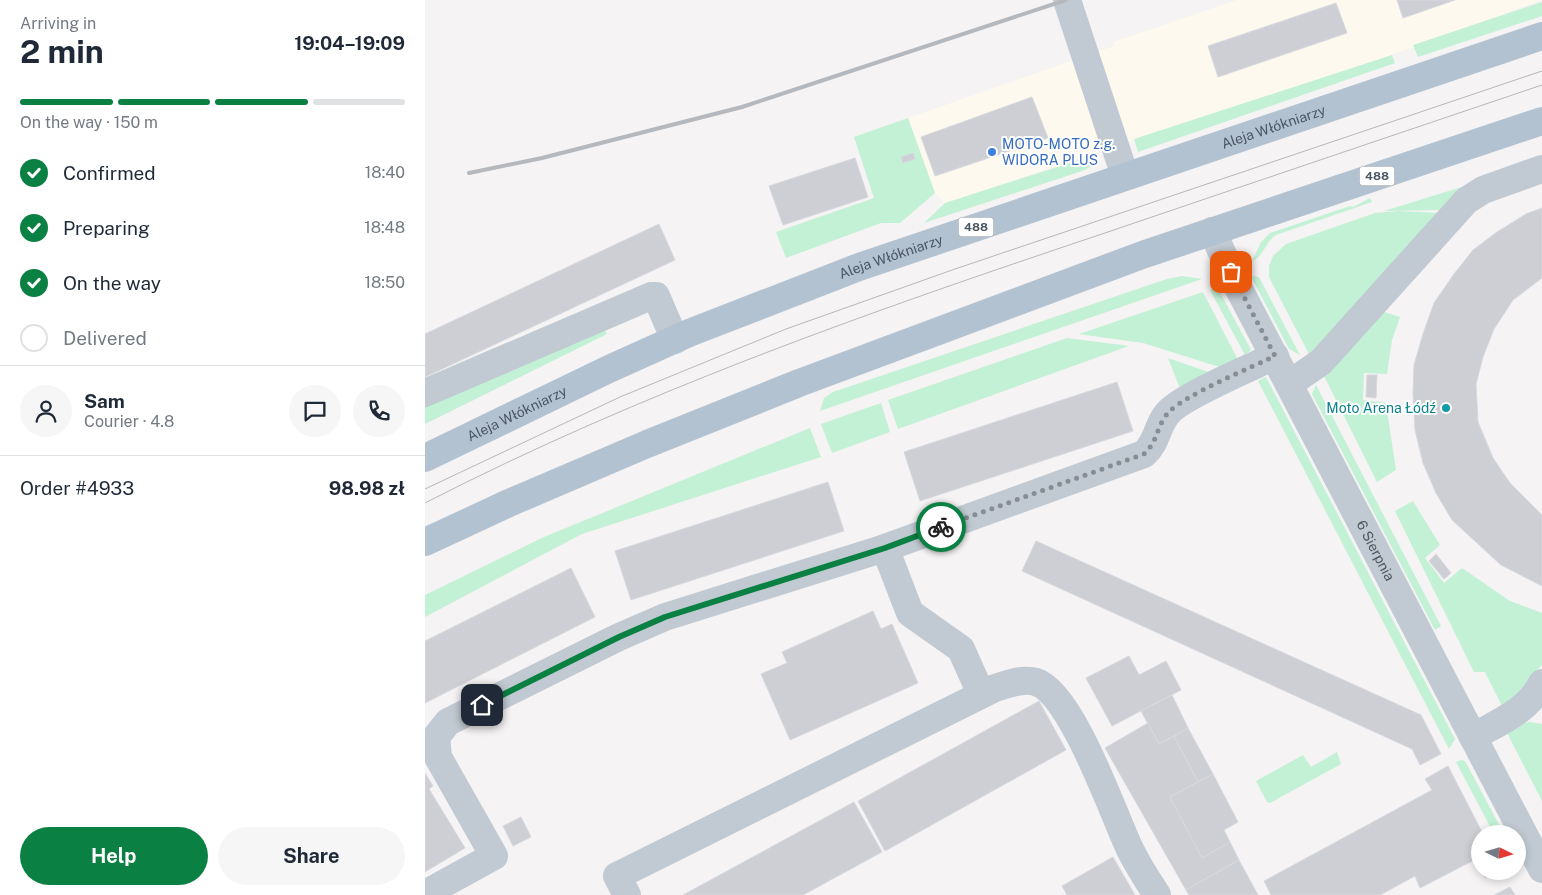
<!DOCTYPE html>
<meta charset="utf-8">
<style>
:root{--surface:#fff;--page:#f6f6f7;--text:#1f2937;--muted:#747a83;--line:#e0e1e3;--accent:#0b8043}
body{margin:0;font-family:"Public Sans",sans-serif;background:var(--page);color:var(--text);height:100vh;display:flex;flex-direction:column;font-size:19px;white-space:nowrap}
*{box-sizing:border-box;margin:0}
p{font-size:16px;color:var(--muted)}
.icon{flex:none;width:28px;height:28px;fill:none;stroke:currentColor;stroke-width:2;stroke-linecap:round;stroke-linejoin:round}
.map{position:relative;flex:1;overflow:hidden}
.panel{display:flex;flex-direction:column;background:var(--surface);width:425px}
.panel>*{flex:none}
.needle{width:32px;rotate:95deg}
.buttons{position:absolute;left:1046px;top:825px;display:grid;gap:10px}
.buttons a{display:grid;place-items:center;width:55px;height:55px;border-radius:50%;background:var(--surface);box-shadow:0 2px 8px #0003;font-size:25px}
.pin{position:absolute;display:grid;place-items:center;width:42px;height:42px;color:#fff;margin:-21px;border-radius:10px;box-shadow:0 2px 8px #0006}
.courier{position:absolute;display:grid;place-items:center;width:50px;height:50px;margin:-25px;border:4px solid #0b8043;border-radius:50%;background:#fff;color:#222;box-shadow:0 1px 6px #0007}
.overview em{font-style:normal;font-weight:700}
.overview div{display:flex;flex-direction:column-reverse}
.overview{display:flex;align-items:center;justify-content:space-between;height:85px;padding:0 20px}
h1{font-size:32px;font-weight:700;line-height:38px}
.bar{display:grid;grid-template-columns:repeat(4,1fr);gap:8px 5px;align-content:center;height:60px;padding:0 20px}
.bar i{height:6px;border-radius:4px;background:var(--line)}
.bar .active{background:var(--accent)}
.bar p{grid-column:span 4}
.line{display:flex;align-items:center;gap:12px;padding:0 20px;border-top:1px solid var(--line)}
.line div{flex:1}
.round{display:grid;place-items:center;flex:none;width:52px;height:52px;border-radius:26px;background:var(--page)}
ol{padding:0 20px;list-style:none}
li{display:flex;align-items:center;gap:15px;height:55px}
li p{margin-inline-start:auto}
li .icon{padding:5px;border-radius:50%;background:var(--accent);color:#fff;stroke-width:4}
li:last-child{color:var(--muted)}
li i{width:28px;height:28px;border:2px solid var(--line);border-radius:50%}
.button{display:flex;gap:10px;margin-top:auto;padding:10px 20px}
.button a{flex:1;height:58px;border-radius:30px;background:var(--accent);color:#fff;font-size:20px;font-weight:700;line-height:58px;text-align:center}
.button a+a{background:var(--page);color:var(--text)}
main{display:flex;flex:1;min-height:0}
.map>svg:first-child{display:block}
.commercial{fill:#fdf9ef}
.green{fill:#c3f1d5}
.building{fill:#cdcfd5;stroke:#d7d9de}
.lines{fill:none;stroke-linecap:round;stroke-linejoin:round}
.minor{stroke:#c1cad2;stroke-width:28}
.major{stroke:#b3c2d1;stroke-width:28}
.tram{stroke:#b5b8bd;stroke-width:1}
.rail{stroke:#b5b8bd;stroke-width:4}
.done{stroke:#868d94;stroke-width:5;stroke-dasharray:0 9}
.route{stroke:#0b8043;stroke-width:6}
.shop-dot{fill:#3f7fe0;stroke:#fff;stroke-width:2}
.culture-dot{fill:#0f9aa8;stroke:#fff;stroke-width:2}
.labels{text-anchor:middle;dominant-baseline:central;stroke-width:4;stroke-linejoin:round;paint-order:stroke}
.shield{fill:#fff;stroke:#808990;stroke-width:1}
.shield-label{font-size:12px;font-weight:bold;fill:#4a5661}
.street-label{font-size:14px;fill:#4a5661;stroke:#fff}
.shop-label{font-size:14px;fill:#366cbe;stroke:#fff;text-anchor:start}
.culture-label{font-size:14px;fill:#0d838f;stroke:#fff;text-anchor:end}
</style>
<main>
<section class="panel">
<div class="overview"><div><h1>2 min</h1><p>Arriving in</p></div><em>19:04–19:09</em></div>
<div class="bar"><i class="active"></i><i class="active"></i><i class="active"></i><i></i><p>On the way · 150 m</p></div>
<ol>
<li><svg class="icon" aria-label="check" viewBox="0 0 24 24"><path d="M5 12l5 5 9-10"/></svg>Confirmed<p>18:40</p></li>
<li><svg class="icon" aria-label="check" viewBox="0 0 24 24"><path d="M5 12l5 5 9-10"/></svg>Preparing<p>18:48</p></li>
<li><svg class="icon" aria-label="check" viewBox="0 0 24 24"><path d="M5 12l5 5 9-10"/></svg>On the way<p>18:50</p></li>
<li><i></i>Delivered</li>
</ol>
<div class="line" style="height:90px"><a class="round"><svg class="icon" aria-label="person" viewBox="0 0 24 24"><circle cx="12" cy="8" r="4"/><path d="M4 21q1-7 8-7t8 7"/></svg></a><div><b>Sam</b><p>Courier · 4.8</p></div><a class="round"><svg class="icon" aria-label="chat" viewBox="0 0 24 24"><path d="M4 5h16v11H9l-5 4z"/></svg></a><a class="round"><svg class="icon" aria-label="phone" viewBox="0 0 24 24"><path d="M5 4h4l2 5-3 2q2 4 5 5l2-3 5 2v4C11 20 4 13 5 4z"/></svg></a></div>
<div class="line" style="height:65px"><div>Order #4933</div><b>98.98 zł</b></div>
<div class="button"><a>Help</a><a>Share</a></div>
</section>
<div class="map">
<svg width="1117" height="895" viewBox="0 0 1117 895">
<rect width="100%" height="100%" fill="#f5f3f3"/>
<polygon class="commercial" points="812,0 1117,0 967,55 520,203 510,193 483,118 689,46 688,42"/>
<g class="green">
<polygon points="1117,2 1117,16 993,57 988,45"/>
<polygon points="967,55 970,63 713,152 709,139"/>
<polygon points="483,118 510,193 475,223 456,223 361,258 351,232 449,198 429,137"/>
<polygon points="673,154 670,164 660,170 499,223 520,203"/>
<polygon points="1053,182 1016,210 959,211"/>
<path d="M945 198 947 202 851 235C841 241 838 258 827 261L836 242 845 233 925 206 928 207Z"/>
<polygon points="974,211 1016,213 885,356 844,277 844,266 848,256 861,244 950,213"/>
<polygon points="757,276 777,279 395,411 399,398 408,392 742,279"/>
<polygon points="829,276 834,277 875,355 864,349 829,282 827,277"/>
<polygon points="792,287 826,350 820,355 785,290"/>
<polygon points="778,292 814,362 804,370 718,343 654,334"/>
<polygon points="959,312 975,317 967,340 962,374 939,373 938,400 962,403 962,411 971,470 952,482 899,376"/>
<polygon points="178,327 182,334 0,424 0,406"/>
<polygon points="642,338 704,346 473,429 463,400"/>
<polygon points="743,358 795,376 756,391"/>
<polygon points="841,377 1030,739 1024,749 833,381"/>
<polygon points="891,385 1016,626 1010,630 887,394"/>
<polygon points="456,403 465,432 407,453 396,424"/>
<polygon points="385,428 396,457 157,534 0,617 0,595 119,537"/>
<polygon points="988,501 1015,545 1000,558 1019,583 1037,568 1085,601 1117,613 1117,665 1109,673 1104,687 1078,708 1060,672 1049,672 970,511"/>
<polygon points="1104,722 1117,724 1117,801 1081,731 1090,725"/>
<polygon points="912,752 916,764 845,803 842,802 831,781 878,755 886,767"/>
<polygon points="1036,760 1040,761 1079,834 1069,834 1031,762"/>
</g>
<g class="building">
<polygon points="972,0 1030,0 978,18"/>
<polygon points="911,3 922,33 793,77 783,46"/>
<polygon points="607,97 623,138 510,176 496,137"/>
<polygon points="488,153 490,159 478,163 476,157"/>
<polygon points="430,158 443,197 358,225 344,186"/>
<polygon points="1117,208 1117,278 1088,300 1069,329 1058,357 1051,384 1053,422 1068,458 1085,483 1117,515 1117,586 1076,565 1027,520 1011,493 998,463 990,430 988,394 989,365 998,334 1009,303 1029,274 1048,250 1072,232 1101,214"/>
<polygon points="234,224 250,260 0,377 0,334"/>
<polygon points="942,375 952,375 951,398 941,397"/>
<polygon points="692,382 708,431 495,501 479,452"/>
<polygon points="403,482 419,531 206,600 190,551"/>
<polygon points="611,541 996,715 1016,754 995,765 987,749 597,571"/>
<polygon points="1011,554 1026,573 1019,579 1004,561"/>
<polygon points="146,568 170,617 0,703 0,641"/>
<polygon points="448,611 456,629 467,624 493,683 365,740 336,674 362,663 357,652"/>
<polygon points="704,656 714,675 741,661 756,690 687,726 661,678"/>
<polygon points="747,695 763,728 734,744 716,711"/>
<polygon points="614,701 641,750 460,851 433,801"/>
<polygon points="723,723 734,744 749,736 773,782 745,797 777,858 805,842 814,860 761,890 680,748"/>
<polygon points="763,728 788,774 773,782 749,736"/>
<polygon points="1023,766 1058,834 1055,834 1055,857 995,888 990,876 955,895 846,895 839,881 1007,790 1000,779"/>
<polygon points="0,773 8,786 4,789 40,848 0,872"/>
<polygon points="788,774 813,822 799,830 805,842 777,858 745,797"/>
<polygon points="429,802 457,852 378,895 258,895"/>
<polygon points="96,817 106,837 88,846 78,826"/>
<polygon points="688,857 710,895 642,895 637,886"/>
<polygon points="814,860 833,895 764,895 761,890"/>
<polygon points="1057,871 1073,871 1060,878"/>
<polygon points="1085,887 1090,895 1069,895"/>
</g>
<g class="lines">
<g class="minor">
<polyline points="642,0 700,176"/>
<path id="s1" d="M787 231 814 289 1117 869"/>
<polyline points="864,384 896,362 1041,201 1058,190 1117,169"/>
<polyline points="0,393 226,296 231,296 250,340"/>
<polyline points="460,548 485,613 536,649 556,694"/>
<path d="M1048 737C1074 722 1103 711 1117 683"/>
<path d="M0 894 69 856 13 757 11 737 23 722 194 637 240 617 460 548 719 454C733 441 731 428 742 414 755 397 827 367 850 356"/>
<path d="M202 895 192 876 570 688C582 684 598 678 611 682 646 693 687 810 703 845 711 863 722 879 732 895"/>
</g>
<g class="major">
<path id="s2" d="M0 458 184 369 264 333 434 267 1117 36"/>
<polyline points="0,542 84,503 222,444 374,383 720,254 1117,121"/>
</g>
<g class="tram">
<polyline points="0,489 195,397 361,329 530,269 1117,71"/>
<path d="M0 503C216 392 444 312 674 235 821 185 969 135 1117 85"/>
</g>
<polyline class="rail" points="44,173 117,158 317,107 641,0"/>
</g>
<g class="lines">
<path class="done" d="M516 527 719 454C733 441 731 428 742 414 755 397 827 367 850 356L806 272"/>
<polyline class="route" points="57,705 194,637 240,617 460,548 516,527"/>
</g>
<circle class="shop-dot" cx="567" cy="152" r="5"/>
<circle class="culture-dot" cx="1021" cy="408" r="5"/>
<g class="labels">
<g class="shield">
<rect x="934.5" y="166.5" width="35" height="19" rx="4"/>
<rect x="533.5" y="217.5" width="35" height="19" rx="4"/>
</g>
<g class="shield-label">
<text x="952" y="176">488</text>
<text x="551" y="227">488</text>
</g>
<g class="street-label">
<text stroke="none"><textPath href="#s2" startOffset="912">Aleja Włókniarzy</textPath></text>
<text stroke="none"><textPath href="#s2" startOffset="508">Aleja Włókniarzy</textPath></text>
<text stroke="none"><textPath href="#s2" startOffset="102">Aleja Włókniarzy</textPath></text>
<text stroke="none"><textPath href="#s1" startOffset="359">6 Sierpnia</textPath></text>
</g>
<g class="shop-label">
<text x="577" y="144">MOTO-MOTO z.g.<tspan x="577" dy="16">WIDORA PLUS</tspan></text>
</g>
<g class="culture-label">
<text x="1011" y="408">Moto Arena Łódź</text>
</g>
</g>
</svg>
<div class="buttons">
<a><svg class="needle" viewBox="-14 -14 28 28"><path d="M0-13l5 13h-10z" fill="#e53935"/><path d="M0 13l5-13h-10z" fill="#747a83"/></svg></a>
</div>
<div class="pin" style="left:806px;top:272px;background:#ea580c"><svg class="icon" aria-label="bag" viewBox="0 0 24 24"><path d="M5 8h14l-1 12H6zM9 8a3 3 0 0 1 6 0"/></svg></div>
<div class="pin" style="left:57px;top:705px;background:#1f2937"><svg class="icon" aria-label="home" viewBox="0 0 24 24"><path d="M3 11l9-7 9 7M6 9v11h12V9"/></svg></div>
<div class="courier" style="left:516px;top:527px"><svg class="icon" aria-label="bike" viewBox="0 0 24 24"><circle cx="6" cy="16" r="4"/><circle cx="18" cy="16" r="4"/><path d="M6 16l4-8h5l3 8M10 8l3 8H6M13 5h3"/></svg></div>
</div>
</main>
